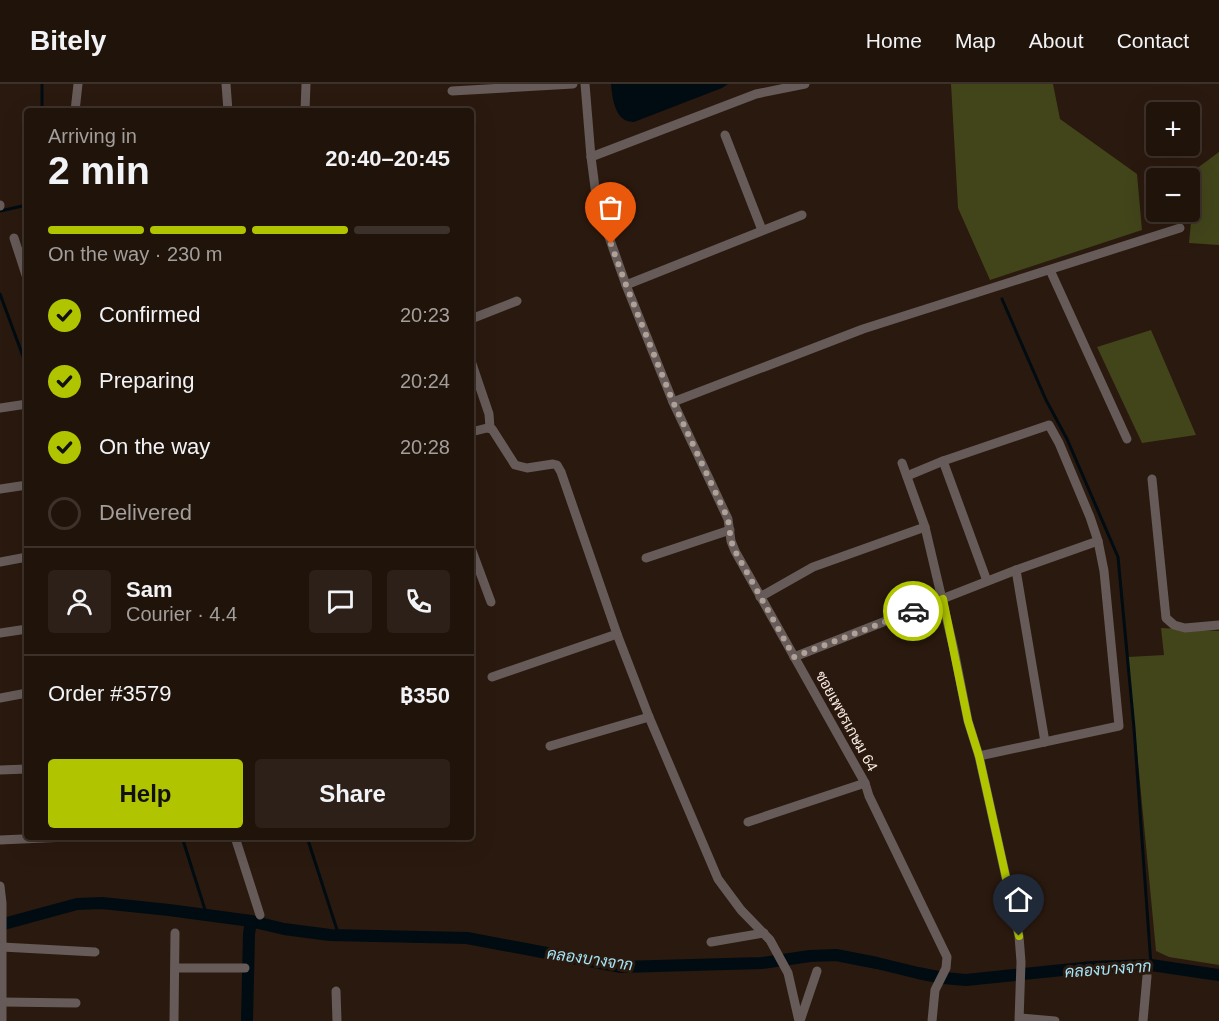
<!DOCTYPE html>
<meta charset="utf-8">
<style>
:root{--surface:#20130a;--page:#2d2018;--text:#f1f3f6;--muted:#a29e9c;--line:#3d322b;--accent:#b0c500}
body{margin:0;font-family:Arial,Sarabun,sans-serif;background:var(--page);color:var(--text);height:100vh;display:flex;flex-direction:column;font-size:22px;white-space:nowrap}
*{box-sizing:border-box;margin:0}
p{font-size:20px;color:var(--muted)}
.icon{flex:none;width:33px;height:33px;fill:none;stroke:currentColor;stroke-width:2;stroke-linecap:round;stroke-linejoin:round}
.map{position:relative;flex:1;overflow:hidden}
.side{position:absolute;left:24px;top:24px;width:450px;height:732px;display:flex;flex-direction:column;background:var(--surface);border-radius:6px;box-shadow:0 6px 24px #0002,0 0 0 2px var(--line)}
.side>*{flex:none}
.tools{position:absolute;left:1146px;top:18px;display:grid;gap:12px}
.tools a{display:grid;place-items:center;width:54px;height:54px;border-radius:6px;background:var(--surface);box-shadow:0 6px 24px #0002,0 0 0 2px var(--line);font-size:30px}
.pin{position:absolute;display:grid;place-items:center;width:51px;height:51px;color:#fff;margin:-62px -26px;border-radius:50% 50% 50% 0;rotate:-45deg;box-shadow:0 0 6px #0007}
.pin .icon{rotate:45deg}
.courier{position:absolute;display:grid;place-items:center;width:60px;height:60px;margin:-30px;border:4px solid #b0c500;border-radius:50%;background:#fff;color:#222;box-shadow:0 2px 8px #0007}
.overview em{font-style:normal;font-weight:700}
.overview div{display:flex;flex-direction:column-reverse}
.overview{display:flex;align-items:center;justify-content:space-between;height:102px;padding:0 24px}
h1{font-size:39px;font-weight:700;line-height:45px}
.bar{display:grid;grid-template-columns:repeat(4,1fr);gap:9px 6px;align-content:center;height:72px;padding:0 24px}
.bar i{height:8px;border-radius:4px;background:var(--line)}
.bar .selected{background:var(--accent)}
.bar p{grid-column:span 4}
.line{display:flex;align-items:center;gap:15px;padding:0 24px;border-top:2px solid var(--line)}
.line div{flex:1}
.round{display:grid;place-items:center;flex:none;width:63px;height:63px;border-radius:6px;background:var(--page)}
ol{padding:0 24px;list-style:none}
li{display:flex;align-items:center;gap:18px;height:66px}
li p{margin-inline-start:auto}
li .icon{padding:6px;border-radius:50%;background:var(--accent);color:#111;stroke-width:4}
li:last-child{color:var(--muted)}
li i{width:33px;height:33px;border:3px solid var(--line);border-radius:50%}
.action{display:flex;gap:12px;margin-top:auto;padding:12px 24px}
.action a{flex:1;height:69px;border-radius:6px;background:var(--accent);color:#111;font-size:24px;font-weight:700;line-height:69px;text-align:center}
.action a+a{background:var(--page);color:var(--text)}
header{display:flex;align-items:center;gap:36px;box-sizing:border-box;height:84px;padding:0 30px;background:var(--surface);border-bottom:2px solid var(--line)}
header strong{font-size:28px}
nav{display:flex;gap:33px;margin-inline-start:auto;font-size:21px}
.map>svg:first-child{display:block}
.green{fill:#42441a}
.water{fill:#000c12}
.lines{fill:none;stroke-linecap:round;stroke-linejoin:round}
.stream{stroke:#000c12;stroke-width:3}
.canal{stroke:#000c12;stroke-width:12}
.street{stroke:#665b58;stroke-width:9}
.done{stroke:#afa198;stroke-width:6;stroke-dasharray:0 10.8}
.route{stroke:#b0c500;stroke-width:8}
.labels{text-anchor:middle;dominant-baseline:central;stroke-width:6;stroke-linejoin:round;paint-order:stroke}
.street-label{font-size:15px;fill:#f6eae2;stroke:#2a190e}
.water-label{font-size:16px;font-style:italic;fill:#a5e5f8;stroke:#2a190e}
</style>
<header>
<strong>Bitely</strong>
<nav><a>Home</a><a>Map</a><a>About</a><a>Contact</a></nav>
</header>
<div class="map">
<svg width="1219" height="937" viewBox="0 0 1219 937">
<rect width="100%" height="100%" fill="#2a190e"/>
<g class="green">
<polygon points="951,0 1053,0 1060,35 1137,90 1142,146 990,196 958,124"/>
<polygon points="1219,68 1219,161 1189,159 1196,85"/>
<polygon points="1151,246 1196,351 1142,359 1097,263"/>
<polygon points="1161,544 1219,547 1219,881 1169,873 1156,867 1128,573 1164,571"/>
</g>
<path class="water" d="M611 0H728L722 4 634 38C632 38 626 37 625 36 614 30 612 11 611 0Z"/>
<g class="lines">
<g class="stream">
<polyline points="42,0 42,27"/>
<polyline points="0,127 27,121"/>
<polyline points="0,210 27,283"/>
<polyline points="1002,215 1046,316 1067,355 1118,473 1134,644 1151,881"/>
<polyline points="182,753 207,832"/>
<polyline points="307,753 339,852"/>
</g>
<g class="canal">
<polyline points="0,841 77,820 102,819 169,826 251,837 284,845 330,851 467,854 621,883 762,879 810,872 836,871 877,879 918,889 943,894 966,896 1092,883 1151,881 1219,891"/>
<polyline points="247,937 249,850 251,837"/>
</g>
<g class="street">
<polyline points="226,0 228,27"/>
<polyline points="585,0 591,73 597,119 626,201 673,318 728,435 731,457 735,467 865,699 869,712 947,873 946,884 935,906 932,937"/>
<polyline points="452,7 573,0"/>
<polyline points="75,27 78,0"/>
<polyline points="305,27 306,0"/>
<polyline points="725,51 762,146"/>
<polyline points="591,73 756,10 805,0"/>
<polyline points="0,121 0,122"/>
<polyline points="14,154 27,194"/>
<polyline points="1050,186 1127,355"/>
<polyline points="626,201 802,131"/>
<polyline points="471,235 517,217"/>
<polyline points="471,277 489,330 490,344"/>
<polyline points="673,318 863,245 1180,144"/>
<polyline points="0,324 27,320"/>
<polyline points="471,348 487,344 492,345 515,381 527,384 553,380 557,381 561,388 617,550 649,633 718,795 741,826 770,856 788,889 799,937"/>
<polyline points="943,377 987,497"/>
<polyline points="902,379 925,443 954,566 968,637 979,672 1019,852 1021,878 1019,937"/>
<polyline points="907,392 943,377 1049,341 1059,359 1090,433 1098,457 1104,487 1119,642 979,672"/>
<polyline points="1152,395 1166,534 1174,541 1185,544 1219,541"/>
<polyline points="0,405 27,401"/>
<polyline points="471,464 491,518"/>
<polyline points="646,474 730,446"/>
<polyline points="0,478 27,473"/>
<polyline points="1016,486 1045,658"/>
<polyline points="760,513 813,483 925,443"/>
<polyline points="0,549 27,545"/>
<polyline points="794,573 1016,486 1098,457"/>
<polyline points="492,593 617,550"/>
<polyline points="0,614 27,609"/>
<polyline points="550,662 649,633"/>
<polyline points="0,686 27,685"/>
<polyline points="748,738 865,699"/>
<polyline points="235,753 260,831"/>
<polyline points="0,756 67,753"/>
<polyline points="0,802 2,819 2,937"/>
<polyline points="711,858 764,849"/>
<polyline points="2,863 95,868"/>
<polyline points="175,884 245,884"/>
<polyline points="336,907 337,937"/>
<polyline points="2,918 76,919"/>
<polyline points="1020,934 1055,937"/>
<polyline points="174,937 175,849"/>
<polyline points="800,937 817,887"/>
<polyline points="1143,937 1147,892"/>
</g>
</g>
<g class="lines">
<polyline class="done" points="611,160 626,201 673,318 728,435 731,457 735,467 794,573 913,527"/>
<polyline class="route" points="913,527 943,515 968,637 979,672 1019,852"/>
</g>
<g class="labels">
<g class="street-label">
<text transform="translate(847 637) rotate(61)">ซอยเพชรเกษม 64</text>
</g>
<g class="water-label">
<text transform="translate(590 875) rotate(8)">คลองบางจาก</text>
<text transform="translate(1108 885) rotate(-4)">คลองบางจาก</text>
</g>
</g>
</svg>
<div class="tools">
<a>+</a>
<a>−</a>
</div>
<div class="pin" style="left:611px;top:160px;background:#ea580c"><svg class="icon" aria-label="bag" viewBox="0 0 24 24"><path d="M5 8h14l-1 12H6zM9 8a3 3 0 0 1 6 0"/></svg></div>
<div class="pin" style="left:1019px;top:852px;background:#1f2937"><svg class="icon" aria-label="home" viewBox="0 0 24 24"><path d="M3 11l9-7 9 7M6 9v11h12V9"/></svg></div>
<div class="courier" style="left:913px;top:527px"><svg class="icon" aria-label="car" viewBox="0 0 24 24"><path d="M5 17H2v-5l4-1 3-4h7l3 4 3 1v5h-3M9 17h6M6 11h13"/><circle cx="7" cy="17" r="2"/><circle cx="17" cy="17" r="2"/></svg></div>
<section class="side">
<div class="overview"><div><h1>2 min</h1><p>Arriving in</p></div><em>20:40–20:45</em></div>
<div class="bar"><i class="selected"></i><i class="selected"></i><i class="selected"></i><i></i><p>On the way · 230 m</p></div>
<ol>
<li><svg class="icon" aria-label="check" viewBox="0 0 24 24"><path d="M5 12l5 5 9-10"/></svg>Confirmed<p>20:23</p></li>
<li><svg class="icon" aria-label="check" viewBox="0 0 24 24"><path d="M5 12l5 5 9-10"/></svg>Preparing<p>20:24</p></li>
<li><svg class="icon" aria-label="check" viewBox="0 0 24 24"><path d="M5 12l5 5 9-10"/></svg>On the way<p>20:28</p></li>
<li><i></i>Delivered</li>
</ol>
<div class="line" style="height:108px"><a class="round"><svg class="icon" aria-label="person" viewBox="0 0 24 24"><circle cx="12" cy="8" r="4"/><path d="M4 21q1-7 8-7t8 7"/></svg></a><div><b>Sam</b><p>Courier · 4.4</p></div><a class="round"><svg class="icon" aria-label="chat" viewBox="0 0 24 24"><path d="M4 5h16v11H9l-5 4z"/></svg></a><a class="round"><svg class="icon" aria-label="phone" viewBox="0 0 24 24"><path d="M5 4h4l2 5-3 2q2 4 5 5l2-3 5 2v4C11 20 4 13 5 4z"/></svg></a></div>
<div class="line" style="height:78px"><div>Order #3579</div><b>฿350</b></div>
<div class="action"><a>Help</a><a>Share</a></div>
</section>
</div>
